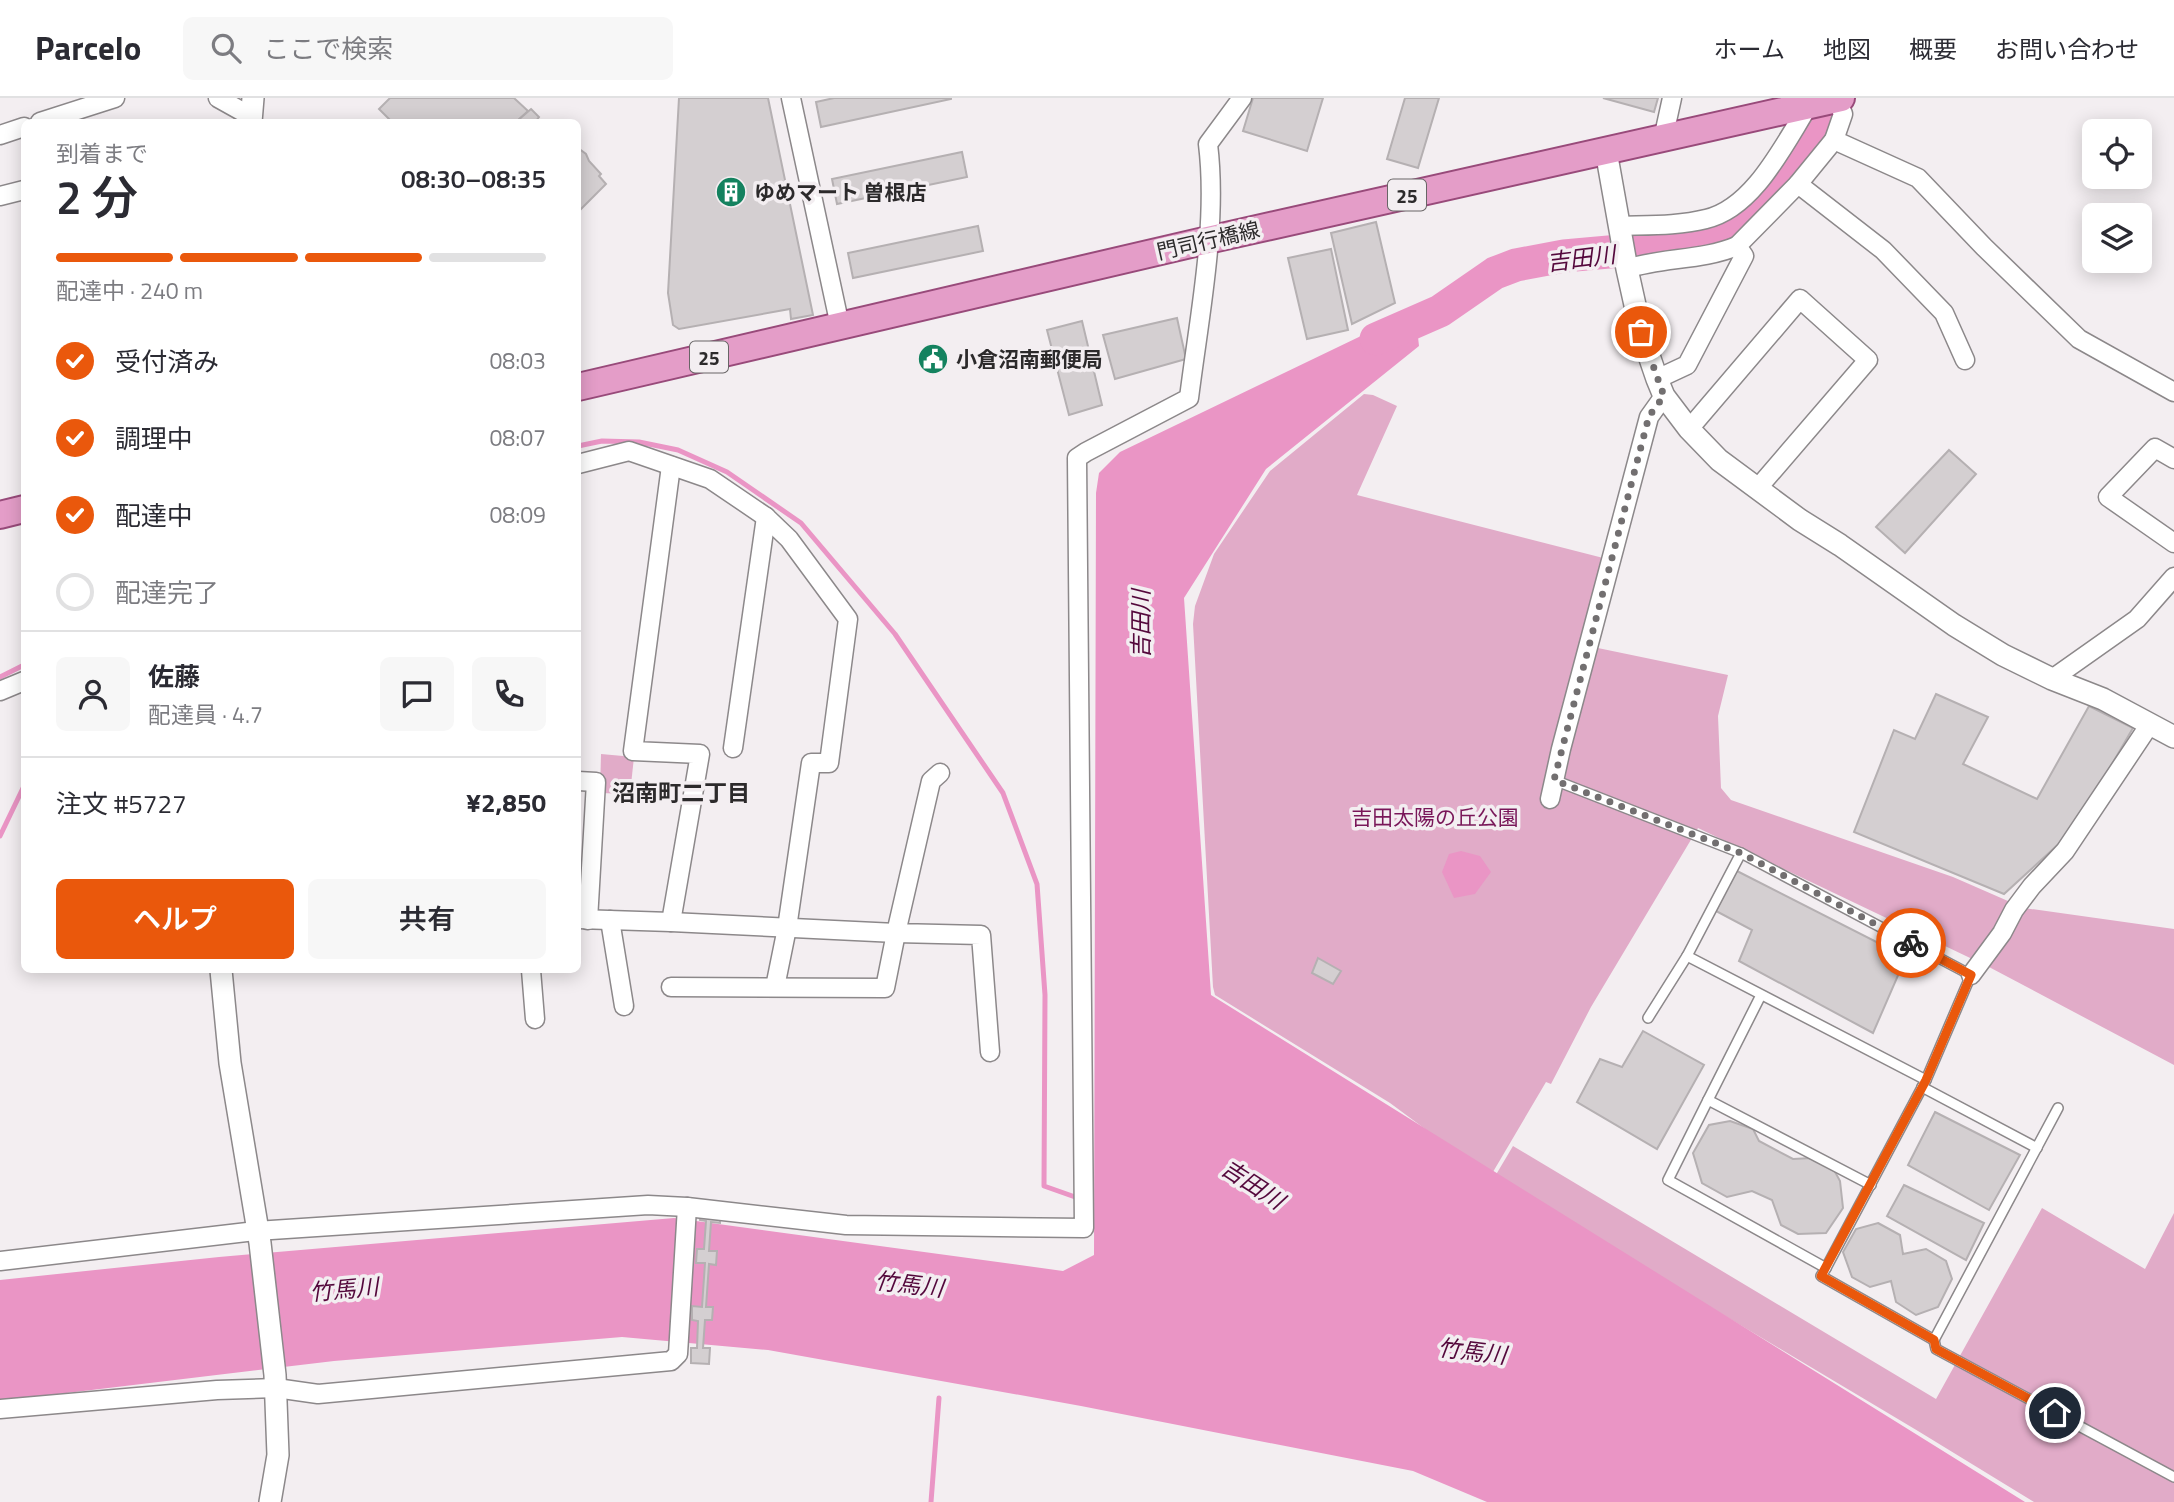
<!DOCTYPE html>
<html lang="ja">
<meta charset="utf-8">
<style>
:root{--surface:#fff;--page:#f7f7f7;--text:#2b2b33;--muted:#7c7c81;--line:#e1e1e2;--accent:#ea580c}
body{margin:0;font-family:"Titillium Web","Noto Sans JP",sans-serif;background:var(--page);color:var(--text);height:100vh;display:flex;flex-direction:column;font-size:26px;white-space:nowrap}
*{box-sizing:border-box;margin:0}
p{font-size:23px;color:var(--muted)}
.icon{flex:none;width:38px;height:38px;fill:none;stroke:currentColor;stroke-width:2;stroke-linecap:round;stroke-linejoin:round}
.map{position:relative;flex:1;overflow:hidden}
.details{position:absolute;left:21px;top:21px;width:560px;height:854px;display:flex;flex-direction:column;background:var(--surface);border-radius:10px;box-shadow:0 4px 18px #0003}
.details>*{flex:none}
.buttons{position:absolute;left:2082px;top:21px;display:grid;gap:14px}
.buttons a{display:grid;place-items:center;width:70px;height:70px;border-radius:10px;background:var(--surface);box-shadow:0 4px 18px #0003;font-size:35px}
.pin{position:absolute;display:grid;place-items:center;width:60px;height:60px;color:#fff;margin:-30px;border:4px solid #fff;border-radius:50%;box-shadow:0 2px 7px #0007}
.courier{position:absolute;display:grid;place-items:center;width:70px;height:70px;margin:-35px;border:5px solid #ea580c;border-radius:50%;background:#fff;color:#222;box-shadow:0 2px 9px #0007}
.head em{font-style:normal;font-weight:600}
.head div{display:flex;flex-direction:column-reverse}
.head{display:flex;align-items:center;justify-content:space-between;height:119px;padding:0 35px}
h1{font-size:46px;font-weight:600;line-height:52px}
.bar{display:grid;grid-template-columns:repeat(4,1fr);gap:10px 7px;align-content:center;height:84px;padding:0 35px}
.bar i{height:9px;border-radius:5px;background:var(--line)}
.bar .on{background:var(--accent)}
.bar p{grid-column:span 4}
.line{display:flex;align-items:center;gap:18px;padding:0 35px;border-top:2px solid var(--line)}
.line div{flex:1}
.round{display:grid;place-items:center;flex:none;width:74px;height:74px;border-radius:10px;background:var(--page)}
ol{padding:0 35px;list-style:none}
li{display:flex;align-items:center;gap:21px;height:77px}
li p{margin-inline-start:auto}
li .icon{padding:7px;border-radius:50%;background:var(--accent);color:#fff;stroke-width:4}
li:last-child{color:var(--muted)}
li i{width:38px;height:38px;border:4px solid var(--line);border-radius:50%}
.button{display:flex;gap:14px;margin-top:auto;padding:14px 35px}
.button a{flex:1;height:80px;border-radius:10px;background:var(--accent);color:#fff;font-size:28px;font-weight:600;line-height:80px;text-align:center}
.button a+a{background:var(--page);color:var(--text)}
header{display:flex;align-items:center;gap:42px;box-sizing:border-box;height:98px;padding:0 35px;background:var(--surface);border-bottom:2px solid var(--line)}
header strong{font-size:33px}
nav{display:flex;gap:38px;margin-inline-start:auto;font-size:24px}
.search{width:490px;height:63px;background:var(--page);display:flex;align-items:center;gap:18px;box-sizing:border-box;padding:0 24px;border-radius:10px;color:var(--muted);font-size:26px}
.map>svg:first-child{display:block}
.green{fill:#e1abc8}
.water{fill:#ea95c5}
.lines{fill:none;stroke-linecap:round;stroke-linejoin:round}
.stream{stroke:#ea95c5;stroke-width:5}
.river{stroke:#ea95c5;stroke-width:33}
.building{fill:#d4cfd1;stroke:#b5b0b2;stroke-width:2}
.service-casing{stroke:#8c888a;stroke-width:12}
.minor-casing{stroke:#8c888a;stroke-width:21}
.tertiary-casing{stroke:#8c888a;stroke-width:24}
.primary-casing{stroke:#984a7a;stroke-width:30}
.service{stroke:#fff;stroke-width:9}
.minor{stroke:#fff;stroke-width:18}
.tertiary{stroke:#fff;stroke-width:21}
.primary{stroke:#e49dc8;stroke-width:26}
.done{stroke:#726f70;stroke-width:7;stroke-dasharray:0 12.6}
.route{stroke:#ea580c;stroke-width:9}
.labels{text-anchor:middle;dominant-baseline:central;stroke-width:7;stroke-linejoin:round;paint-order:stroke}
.shield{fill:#f3eef1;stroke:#686566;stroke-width:2}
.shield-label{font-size:19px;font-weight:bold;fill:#2c2a2b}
.poi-label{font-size:21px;font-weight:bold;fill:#2c2a2b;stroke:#f3eef1;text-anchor:start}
.street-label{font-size:21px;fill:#2c2a2b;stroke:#f3eef1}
.park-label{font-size:21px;fill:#791759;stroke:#f3eef1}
.water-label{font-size:23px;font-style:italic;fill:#54083c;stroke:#f3eef1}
.neighbourhood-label{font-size:23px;font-weight:bold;fill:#2c2a2b;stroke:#f3eef1}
</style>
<header>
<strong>Parcelo</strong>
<div class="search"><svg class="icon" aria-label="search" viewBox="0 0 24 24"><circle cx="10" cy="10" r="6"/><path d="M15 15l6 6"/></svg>ここで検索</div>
<nav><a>ホーム</a><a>地図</a><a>概要</a><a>お問い合わせ</a></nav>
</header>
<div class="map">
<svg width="2174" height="1404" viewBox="0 0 2174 1404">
<rect width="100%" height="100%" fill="#f3eef1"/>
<g class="green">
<polygon points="1364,296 1373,297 1397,308 1357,397 1615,463 1593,549 1728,577 1718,618 1721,690 1731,702 1953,779 2024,810 2174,831 2174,967 1989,869 1698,730 1591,909 1551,986 1546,984 1490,1079 1390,1005 1215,897 1213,889 1193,526 1195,508 1214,456 1270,373"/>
<polygon points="601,656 634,659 630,696 600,695"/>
<polygon points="1513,1048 1936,1301 2042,1110 2145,1171 2174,1115 2174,1404 2034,1404 1918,1333 1494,1080"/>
</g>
<g class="water">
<polygon points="1415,212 1419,248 1266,371 1184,500 1211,897 2025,1404 1487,1404 1413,1373 1081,1308 768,1252 622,1239 334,1263 0,1303 0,1182 219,1159 674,1120 1063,1173 1094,1157 1096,395 1099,375 1120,354"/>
<polygon points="1461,753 1480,758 1491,774 1475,796 1454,800 1442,774 1449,756"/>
</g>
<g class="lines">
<g class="stream">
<polyline points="578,348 602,343 639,344 678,352 727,374 801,425 895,536 1003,695 1037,786 1045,897 1044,1088 1078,1100"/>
<polyline points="0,579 24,567"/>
<polyline points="0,738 24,688"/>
<polyline points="931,1404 939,1300"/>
</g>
<polyline class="river" points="1376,241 1440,213 1495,175 1516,167 1564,158 1631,152 1678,151 1714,141 1743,119 1781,79 1821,19"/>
</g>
<g class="building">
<polygon points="390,0 514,0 528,13 516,24 392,24 379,11"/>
<polygon points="679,0 768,0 813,217 791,221 790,211 679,231 673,227 668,195"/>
<polygon points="834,0 951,0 951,1 821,29 816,4"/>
<polygon points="1253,0 1323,0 1307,53 1243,33"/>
<polygon points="1405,0 1439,0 1418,70 1387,61"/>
<polygon points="1603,0 1658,0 1654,14"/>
<polygon points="531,11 539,19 536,23 537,24 516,24"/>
<polygon points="578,50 586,56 589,63 601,76 599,78 606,86 578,114"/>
<polygon points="962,54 967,79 837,106 832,81"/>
<polygon points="1376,124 1395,205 1352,226 1331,135"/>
<polygon points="978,128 983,153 853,180 848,155"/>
<polygon points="1331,151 1348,232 1307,241 1288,160"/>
<polygon points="1177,220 1186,261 1115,281 1103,237"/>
<polygon points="1082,223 1102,307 1069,317 1047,232"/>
<polygon points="1949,352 1976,376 1905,455 1876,429"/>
<polygon points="1936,596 1988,619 1963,666 2037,701 2089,608 2133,630 2073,733 2004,796 1854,734 1894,632 1915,641"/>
<polygon points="1735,772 1906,859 1873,935 1739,863 1752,832 1716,813"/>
<polygon points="1318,860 1341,873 1333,886 1312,875"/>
<polygon points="1643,933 1704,967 1657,1051 1577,1004 1600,961 1622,969"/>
<polygon points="1935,1014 2020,1057 1989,1112 1908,1067"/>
<polygon points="1730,1023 1753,1031 1759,1043 1793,1061 1811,1060 1834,1072 1840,1083 1843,1110 1826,1135 1798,1136 1781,1127 1772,1102 1752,1093 1727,1099 1702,1085 1693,1055 1709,1027"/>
<polygon points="1904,1087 1984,1125 1966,1162 1887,1118"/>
<polygon points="700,1109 720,1110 720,1125 711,1124 709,1153 717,1153 716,1167 709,1166 706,1209 713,1209 712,1222 705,1222 703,1250 710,1250 709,1266 691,1265 691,1250 697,1250 698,1223 692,1222 692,1208 702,1209 705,1165 696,1165 697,1151 704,1151 706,1123 700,1122"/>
<polygon points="1878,1125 1900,1137 1903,1156 1926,1151 1946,1163 1952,1181 1938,1209 1916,1217 1896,1204 1891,1183 1870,1189 1852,1179 1843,1154 1856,1131"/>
</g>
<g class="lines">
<g class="service-casing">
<g id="service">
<polyline points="1554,682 1741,755 1971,877 1926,982 1687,858"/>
<polyline points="1761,897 1708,1002 1871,1087"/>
<polyline points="1648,920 1687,858 1741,755"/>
<polyline points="1922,989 2037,1050"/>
<polyline points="1708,1002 1668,1082 1826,1170 1926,982"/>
<polyline points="1826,1170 1821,1178 1934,1242 2058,1010"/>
<polyline points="1934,1242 1936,1251 2174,1379"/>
</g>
</g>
<g class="minor-casing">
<g id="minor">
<polyline points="218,0 252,19"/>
<polyline points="791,0 840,228"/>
<polyline points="1837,1 1843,16 1834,42 1918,80 1984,149 2079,241 2174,294"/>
<polyline points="40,24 115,0"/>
<polyline points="0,37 24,29"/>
<polyline points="1663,41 1672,0"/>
<polyline points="1834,42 1798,86 1883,152 1944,215 1965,262"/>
<polyline points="0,98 24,92"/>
<path d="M1619 128C1646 127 1679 128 1706 121 1754 110 1784 46 1809 7"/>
<path d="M1627 171C1662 159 1701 163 1737 148"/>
<polyline points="1657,281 1687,267 1744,158 1737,148 1798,86"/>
<polyline points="1689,331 1800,201 1868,262 1757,391"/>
<polyline points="2174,361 2155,350 2108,399 2174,445"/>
<polyline points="578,366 629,353 710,381 766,419 789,441 848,521 829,665 811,665 787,830 775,889"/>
<polyline points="671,368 633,653 700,656 671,824"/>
<polyline points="2052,581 2137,521 2174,479"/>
<polyline points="0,593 24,583"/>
<polyline points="733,650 766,419"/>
<polyline points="940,675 931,683 896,835 981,837 990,954"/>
<polyline points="578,683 596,684 588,822"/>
<polyline points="1550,701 1561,651 1649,319 1664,298"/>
<polyline points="578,821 671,824 896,835 885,890 671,889"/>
<polyline points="610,822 624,908"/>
<polyline points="531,872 535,921"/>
<polyline points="1971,877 2002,835 2014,812 2032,788 2065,753 2150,626"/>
<path d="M0 1163 256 1133 648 1107 687 1109 846 1127 1084 1130 1077 360 1086 354 1189 300C1199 219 1218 127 1208 46L1242 0"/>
<polyline points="0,1311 217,1292 276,1290 318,1296 671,1263 678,1256 687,1109"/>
</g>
</g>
<g class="tertiary-casing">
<g id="tertiary">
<polyline points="251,24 253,0"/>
<polyline points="1606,53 1627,171 1641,234 1657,281 1664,298 1689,331 1719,362 1800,422 1840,447 1954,527 2003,557 2052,581 2103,601 2174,639"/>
<polyline points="221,872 230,965 260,1145 275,1277 278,1357 270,1404"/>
</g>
</g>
<g class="primary-casing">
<g id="primary">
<polyline points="578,289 1208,142 1841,0"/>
<polyline points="0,417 24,411"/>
</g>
</g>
<use href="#service" class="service"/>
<use href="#minor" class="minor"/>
<use href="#tertiary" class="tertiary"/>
<use href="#primary" class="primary"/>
</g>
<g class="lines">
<polyline class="done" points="1641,234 1664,298 1649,318 1554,682 1741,755 1911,845"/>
<polyline class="route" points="1911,845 1971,877 1926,982 1821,1178 1934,1242 1936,1251 2055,1315"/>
</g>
<defs>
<g id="building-disc" transform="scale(1.575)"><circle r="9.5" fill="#14825f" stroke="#f3eef1"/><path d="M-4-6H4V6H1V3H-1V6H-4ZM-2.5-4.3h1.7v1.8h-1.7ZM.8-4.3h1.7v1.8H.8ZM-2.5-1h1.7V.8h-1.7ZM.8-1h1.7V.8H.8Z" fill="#fff"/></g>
<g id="civic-disc" transform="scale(1.575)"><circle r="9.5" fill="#14825f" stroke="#f3eef1"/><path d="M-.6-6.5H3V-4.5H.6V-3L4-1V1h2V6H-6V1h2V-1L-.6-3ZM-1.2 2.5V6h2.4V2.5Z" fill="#fff"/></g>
</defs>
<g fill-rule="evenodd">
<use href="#building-disc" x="731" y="94"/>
<use href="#civic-disc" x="933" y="261"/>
</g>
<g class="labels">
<g class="shield">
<rect x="1388" y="81.5" width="38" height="31" rx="5"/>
<rect x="690" y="243.5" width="38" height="31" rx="5"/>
</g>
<g class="shield-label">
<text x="1407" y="97">25</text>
<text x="709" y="259">25</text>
</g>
<g class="poi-label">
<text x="754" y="94">ゆめマート 曽根店</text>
<text x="956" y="261">小倉沼南郵便局</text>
</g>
<g class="street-label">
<text transform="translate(1208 142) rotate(-13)">門司行橋線</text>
</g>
<g class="park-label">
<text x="1435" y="719">吉田太陽の丘公園</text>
</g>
<g class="water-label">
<text transform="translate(1581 160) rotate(-7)">吉田川</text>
<text transform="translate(1140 526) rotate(-90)">吉田川</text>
<text transform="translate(1253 1086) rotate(33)">吉田川</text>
<text transform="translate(909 1186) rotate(7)">竹馬川</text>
<text transform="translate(344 1191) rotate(-5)">竹馬川</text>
<text transform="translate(1472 1253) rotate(7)">竹馬川</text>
</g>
<g class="neighbourhood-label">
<text x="681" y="694">沼南町二丁目</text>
</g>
</g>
</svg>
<div class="buttons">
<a><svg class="icon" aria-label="locate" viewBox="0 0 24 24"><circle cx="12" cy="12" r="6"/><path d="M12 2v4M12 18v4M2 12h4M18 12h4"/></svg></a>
<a><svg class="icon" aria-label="layers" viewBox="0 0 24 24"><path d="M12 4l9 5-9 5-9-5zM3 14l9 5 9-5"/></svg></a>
</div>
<div class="pin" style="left:1641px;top:234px;background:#ea580c"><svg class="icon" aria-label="bag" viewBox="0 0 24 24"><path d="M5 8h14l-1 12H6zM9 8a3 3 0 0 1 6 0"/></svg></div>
<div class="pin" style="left:2055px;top:1315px;background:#1f2937"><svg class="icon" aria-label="home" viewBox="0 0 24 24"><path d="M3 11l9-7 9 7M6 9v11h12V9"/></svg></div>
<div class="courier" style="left:1911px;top:845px"><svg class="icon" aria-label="bike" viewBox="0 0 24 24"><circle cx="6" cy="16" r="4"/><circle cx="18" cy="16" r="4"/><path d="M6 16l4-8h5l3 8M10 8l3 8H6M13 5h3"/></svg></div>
<section class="details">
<div class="head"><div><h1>2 分</h1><p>到着まで</p></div><em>08:30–08:35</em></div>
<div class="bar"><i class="on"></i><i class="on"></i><i class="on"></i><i></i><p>配達中 · 240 m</p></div>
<ol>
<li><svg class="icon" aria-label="check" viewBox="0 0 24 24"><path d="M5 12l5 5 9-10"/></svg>受付済み<p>08:03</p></li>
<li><svg class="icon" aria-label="check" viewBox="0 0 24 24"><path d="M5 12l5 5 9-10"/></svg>調理中<p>08:07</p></li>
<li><svg class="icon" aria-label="check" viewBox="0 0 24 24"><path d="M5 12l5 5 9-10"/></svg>配達中<p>08:09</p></li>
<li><i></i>配達完了</li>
</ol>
<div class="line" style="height:126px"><a class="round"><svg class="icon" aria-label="person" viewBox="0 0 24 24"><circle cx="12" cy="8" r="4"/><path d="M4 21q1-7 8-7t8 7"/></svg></a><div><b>佐藤</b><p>配達員 · 4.7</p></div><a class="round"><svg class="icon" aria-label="chat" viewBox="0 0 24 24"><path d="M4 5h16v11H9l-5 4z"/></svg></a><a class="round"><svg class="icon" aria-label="phone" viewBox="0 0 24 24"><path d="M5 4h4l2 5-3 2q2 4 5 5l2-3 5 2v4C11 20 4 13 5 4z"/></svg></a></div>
<div class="line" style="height:91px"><div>注文 #5727</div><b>¥2,850</b></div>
<div class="button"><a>ヘルプ</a><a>共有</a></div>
</section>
</div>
